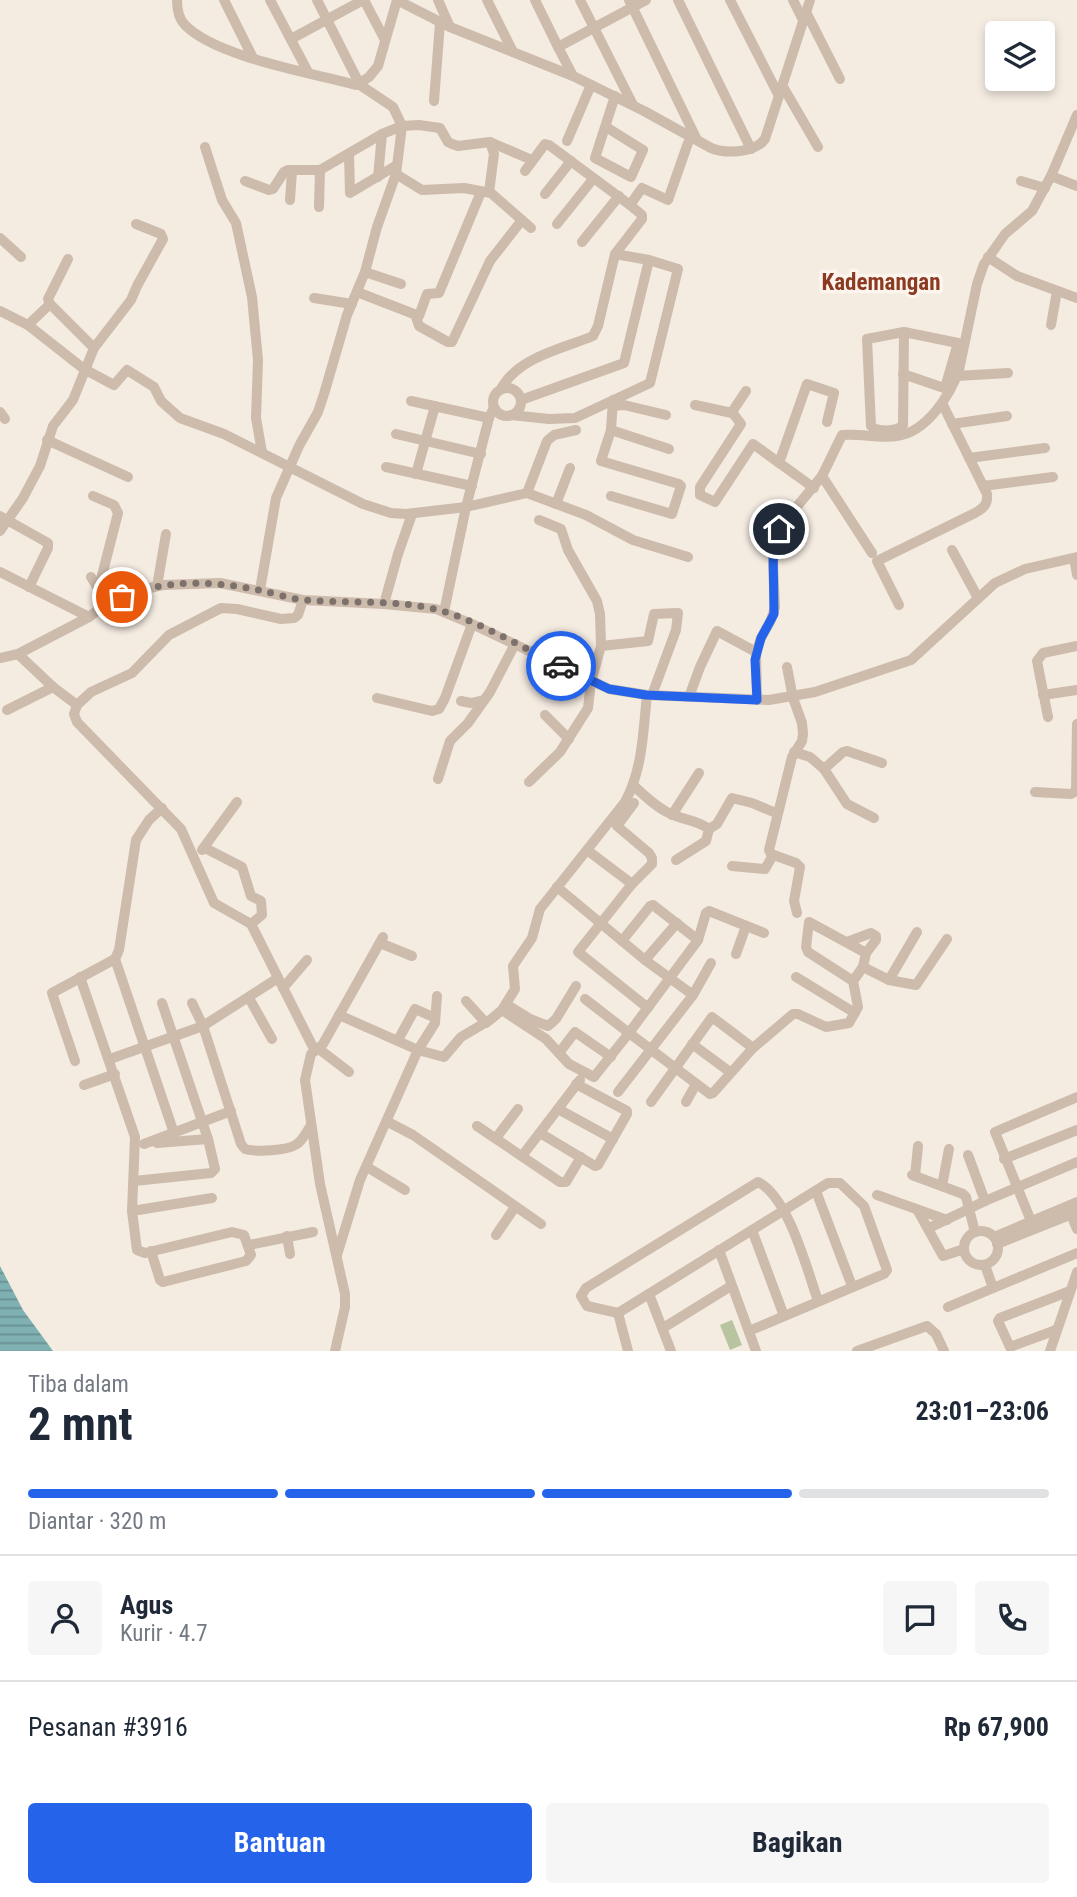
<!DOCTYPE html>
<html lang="id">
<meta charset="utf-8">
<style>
:root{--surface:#fff;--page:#f6f6f7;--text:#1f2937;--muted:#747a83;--line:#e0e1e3;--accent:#2563eb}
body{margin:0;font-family:"Roboto Condensed",sans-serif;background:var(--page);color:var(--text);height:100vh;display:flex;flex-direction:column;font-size:26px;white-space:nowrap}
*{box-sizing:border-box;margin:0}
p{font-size:23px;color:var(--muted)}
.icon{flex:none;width:38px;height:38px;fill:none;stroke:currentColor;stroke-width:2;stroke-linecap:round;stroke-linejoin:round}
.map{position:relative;height:1351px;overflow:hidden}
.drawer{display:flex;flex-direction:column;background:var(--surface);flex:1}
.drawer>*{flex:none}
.tools{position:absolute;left:985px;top:21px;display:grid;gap:14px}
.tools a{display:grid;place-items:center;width:70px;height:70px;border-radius:7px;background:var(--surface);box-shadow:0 4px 10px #0003;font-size:35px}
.pin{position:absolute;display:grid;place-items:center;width:60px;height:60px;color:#fff;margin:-30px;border:4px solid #fff;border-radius:50%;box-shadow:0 2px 7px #0007}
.courier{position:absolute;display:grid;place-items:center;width:70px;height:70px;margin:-35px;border:5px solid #2563eb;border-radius:50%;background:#fff;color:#222;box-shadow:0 2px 9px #0007}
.head em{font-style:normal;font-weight:700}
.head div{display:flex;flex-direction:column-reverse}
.head{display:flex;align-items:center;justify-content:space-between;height:119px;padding:0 28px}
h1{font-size:46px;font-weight:700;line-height:52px}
.bar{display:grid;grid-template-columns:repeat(4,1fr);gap:10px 7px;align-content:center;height:84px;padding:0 28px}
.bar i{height:9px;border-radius:5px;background:var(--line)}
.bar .active{background:var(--accent)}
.bar p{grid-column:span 4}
.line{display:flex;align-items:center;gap:18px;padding:0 28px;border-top:2px solid var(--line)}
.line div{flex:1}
.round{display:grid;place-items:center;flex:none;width:74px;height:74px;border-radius:7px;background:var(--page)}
.action{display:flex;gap:14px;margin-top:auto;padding:14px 28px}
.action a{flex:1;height:80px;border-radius:7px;background:var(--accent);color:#fff;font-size:28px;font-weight:700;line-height:80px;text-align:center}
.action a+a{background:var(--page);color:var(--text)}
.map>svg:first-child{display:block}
.pitch{fill:#b8c4a0}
.water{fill:url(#water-rules)}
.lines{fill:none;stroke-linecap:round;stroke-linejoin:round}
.street{stroke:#cdbbac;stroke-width:10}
.done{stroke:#7c716b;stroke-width:7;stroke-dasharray:0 12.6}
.route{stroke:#2563eb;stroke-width:9}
.labels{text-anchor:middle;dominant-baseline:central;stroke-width:7;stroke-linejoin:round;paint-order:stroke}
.quarter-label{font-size:23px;font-weight:bold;fill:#8c3b22;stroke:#fbf5ee}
</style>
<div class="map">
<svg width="1077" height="1351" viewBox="0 0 1077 1351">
<defs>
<pattern id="water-rules" width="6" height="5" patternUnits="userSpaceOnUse" patternTransform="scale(1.75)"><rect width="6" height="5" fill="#7fb0b2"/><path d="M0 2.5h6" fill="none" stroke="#699091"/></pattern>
</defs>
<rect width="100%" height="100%" fill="#f4ebe1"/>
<polygon class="pitch" points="732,1320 742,1345 730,1350 720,1325"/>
<polygon class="water" points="0,1266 23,1310 53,1351 0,1351"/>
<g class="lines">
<g class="street">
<path d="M177 0C177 9 178 18 185 25 216 57 312 73 356 85L369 77 378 66 397 0"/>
<polyline points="224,0 253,58"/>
<polyline points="270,0 308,72"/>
<polyline points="364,0 385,40"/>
<polyline points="397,0 450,27 573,76"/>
<polyline points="438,0 450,27"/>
<polyline points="487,0 513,52"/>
<polyline points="535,0 558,47"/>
<polyline points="580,0 633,105"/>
<polyline points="629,0 697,140"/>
<path d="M646 0 558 47 573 76 644 111 711 148C726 154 755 153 765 139L810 0"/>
<polyline points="678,0 751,149"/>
<polyline points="730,0 779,96"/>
<polyline points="793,0 803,20"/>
<polyline points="806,12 840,79"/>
<polyline points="291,39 363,0"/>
<polyline points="782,85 818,147"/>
<polyline points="434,101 440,23"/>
<polyline points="606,127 643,150 631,177 595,158 615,96"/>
<polyline points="567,141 591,85"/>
<polyline points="205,147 222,200 236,223 252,297 258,360 256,418 262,452"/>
<polyline points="349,154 350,193 397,165"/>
<polyline points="396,174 422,190 464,188 491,193 531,228"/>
<polyline points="1051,176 1077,186"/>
<polyline points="378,177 382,134"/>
<polyline points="245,181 269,190 273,189 284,172 288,170 320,170 382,134 402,126 419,125 440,128 448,142 452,144 458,146 490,142 532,160"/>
<polyline points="1021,181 1045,188"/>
<polyline points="489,192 494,154 490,142"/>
<polyline points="545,194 571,161"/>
<polyline points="290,200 292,171"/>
<polyline points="630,205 642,188 668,200 688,143"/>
<polyline points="319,207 320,170"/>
<polyline points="557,224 593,179"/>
<polyline points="0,238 21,257"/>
<polyline points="582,242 619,196"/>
<polyline points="988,257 1017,276 1077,298"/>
<polyline points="68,259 48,299 50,304 94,348"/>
<polyline points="365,272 401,284"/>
<polyline points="357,292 419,316 427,294 439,293 481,192"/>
<polyline points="314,298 352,304"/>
<polyline points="0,311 28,325 50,304"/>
<polyline points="416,317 419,326 448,342 452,342 490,261 522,220"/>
<polyline points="28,325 84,369 114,385 127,370 154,387 161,401 180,418 224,434 363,504 391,513 406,514 466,507 527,493 586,515 633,540 688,557"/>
<polyline points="1051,325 1057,291"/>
<path d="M904 332 903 425C896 432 878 432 871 426L867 339 904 332 958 343 945 388"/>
<polyline points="903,374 950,390"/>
<polyline points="957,376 1008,373"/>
<circle cx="507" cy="402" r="14"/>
<path d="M501 389C518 357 562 349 593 336L598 326 615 254 642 219V215L630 205 549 145 545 144 525 171"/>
<polyline points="746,391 732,412 741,424 700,487 700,495 715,502 753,444 814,488"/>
<polyline points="521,400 624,363 649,260"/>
<polyline points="411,401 489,418"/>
<polyline points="695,405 732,413"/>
<polyline points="613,406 624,405 666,415"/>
<polyline points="0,412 5,419"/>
<polyline points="511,415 549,419 575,418 650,383 678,269 649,260 615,254"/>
<polyline points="952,424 1007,416"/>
<polyline points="611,430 669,449"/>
<polyline points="396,434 481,454"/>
<polyline points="47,440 128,477"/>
<polyline points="969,458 1045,448"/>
<polyline points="779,463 807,384 834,393 827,422"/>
<polyline points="386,467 472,486"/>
<polyline points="416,474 435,406"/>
<polyline points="822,476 872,553"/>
<polyline points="983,486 1053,477"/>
<polyline points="527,493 547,441 554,435 576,430"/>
<polyline points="93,496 114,505 118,513 99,587"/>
<polyline points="611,496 672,514 681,486 679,484 601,461 611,430 613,400"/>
<polyline points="556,504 570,468"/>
<polyline points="0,516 48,543 48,548 29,587"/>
<polyline points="0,531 23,498 40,466 53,426 73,400 94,348 131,300 137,286 163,239 161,234 136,224"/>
<polyline points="952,550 978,598"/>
<polyline points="1074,558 1077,575"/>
<polyline points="0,572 89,617"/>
<polyline points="91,577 107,603"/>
<polyline points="157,586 166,534"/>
<polyline points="260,590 276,498 299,446 318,412 324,394 347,315 365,272 377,227 396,174 402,126 393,107 360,85 317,0"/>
<polyline points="303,600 298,615 294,618 281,619 237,609 221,608 169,635 132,673 91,692 77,705 74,714 77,722 181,829 214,903 251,924 315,1051"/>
<polyline points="384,604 398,554 412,514"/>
<path d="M899 605 877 561 975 513C984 508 988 504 987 494L942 403"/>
<polyline points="444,612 466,507 489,418 494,407"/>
<polyline points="601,646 648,641 654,614 678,613 676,630 652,695"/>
<polyline points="0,658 18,654 89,617 107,603 136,591 163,585 220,583 303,600 384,604 436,609 472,624 609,689 647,695 769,700 815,692 911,660 995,583 1025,569 1077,557"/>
<polyline points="787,667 793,698 802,723 803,734 802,741 792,757 769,850 771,854 796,863 800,867 794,901 797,913"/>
<polyline points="53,687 77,705"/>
<polyline points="1043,695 1077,690"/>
<polyline points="689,697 700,667 717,631 756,652"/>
<polyline points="377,698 432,711 439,709 445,698 472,624"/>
<path d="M757 700 756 652 761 638 771 620 775 607 773 565 774 538 781 526 822 476 842 435C860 433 879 439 897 436 927 432 950 395 959 370L977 284 984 264 1005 234 1032 211 1051 176 1077 115"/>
<polyline points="461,701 471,703 484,700"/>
<polyline points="7,710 53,687 18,654"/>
<polyline points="545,715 569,739"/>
<polyline points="1048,717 1037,661 1043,653 1077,646"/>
<polyline points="794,752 810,757 824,769 843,752 847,751 882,763"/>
<polyline points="824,769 847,804 874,818"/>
<polyline points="438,779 450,741 468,723 490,692 515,644"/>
<polyline points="529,782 560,752 588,708 591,682 601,646 600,614 597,601 568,550 561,529 539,520"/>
<path d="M634 786C645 796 657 808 671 814 683 820 698 820 709 829L706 841 676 860"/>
<polyline points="1035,792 1071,794 1076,791 1077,724"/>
<polyline points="634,803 617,826 649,853 652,858 652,864 632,884 578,952 648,1008"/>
<polyline points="672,815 699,773"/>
<polyline points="709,829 717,824 732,798 752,803 776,813"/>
<polyline points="205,848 242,867 251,896 261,901 262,915 251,924"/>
<polyline points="202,850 237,802"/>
<polyline points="591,853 632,884"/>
<polyline points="732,866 765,869 773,855"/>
<polyline points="557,887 645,960 693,995 618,1092"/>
<polyline points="698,940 706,913 709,911 764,933"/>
<polyline points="622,941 650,906 653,905 698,940 629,1033 710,1094 713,1093 753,1048 793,1014 798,1014 826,1027 849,1023 858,1007 853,981 863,967 889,980 916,985 947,939"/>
<polyline points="847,942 871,933 876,936 876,940 866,953 863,967"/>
<polyline points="380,943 412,956"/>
<polyline points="736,954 746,926"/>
<polyline points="115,959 174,1133"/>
<polyline points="645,960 677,923"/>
<polyline points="80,977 135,1137 132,1211 137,1250 145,1253 232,1232 244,1235 251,1255 246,1261 163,1282 160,1280 151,1251"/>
<polyline points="796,977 855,1013"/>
<polyline points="889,980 917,932"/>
<polyline points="853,981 808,952 806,947 809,922 866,953"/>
<polyline points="283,988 307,960"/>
<polyline points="693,995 711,963"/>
<polyline points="249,998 272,1039"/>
<polyline points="466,1001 486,1023"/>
<path d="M192 1003 203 1026 241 1144 245 1149C256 1152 287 1151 297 1144 303 1140 307 1131 311 1125"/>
<polyline points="506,1004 530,1019 548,1026 556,1019 576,986"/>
<polyline points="502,1010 546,1039 569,1064 594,1077 629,1033 585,999"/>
<path d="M339 1015 418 1050 444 1057 461 1037 490 1020 502 1010 515 989 513 966 532 938 540 909 625 802C643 769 643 731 647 695"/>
<polyline points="398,1040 415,1009 431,1016"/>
<polyline points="692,1044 730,1072"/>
<polyline points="319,1049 349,1072"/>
<polyline points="559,1053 575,1032 611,1057"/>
<polyline points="110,1059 203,1026 278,978"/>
<polyline points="75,1061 52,993 115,959 119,950 136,840 149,820 162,808"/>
<polyline points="84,1085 115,1074"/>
<polyline points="651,1102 712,1017 753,1048"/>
<polyline points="686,1102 696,1084"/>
<polyline points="558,1109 613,1139"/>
<polyline points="388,1122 413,1135 541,1224"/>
<polyline points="477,1126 560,1182 566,1182 581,1157"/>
<polyline points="540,1133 595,1166 598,1165 627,1114 627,1111 576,1084"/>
<polyline points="496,1138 518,1109"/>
<polyline points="157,1143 208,1139"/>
<polyline points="144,1144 231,1111"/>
<polyline points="968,1155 985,1201"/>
<polyline points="522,1156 580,1080"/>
<polyline points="1004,1159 1077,1130"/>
<polyline points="367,1167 405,1190"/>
<polyline points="912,1175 963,1194 966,1197 975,1232"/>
<polyline points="915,1176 918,1146"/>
<polyline points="134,1181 211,1173 215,1169 208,1139 162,1003"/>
<polyline points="942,1186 949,1149"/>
<polyline points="816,1191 852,1286"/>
<polyline points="877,1195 947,1220"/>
<polyline points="1069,1210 1077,1229"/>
<polyline points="132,1211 212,1198"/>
<polyline points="918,1211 943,1256 964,1249"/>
<polyline points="1031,1221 995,1132 1077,1097"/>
<polyline points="929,1228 985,1201 1077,1162"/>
<polyline points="752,1230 784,1316"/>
<circle cx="981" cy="1248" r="17"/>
<polyline points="496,1235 515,1207"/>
<polyline points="287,1236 290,1254"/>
<polyline points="994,1237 1077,1202"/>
<polyline points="997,1244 1077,1212"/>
<polyline points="249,1245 313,1232"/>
<polyline points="719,1250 756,1351"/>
<polyline points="337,1255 360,1180 418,1050 435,1023 437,996"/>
<polyline points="985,1265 993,1288"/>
<polyline points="649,1294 671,1351"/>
<polyline points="948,1307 1077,1253"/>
<polyline points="618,1313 628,1351"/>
<polyline points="663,1328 731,1286"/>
<polyline points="1056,1330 1010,1347 998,1321 1000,1318 1070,1291"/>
<path d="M749 1331 884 1274 887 1270 864 1206 840 1183H828L618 1313 587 1306 581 1296 586 1288 758 1182C788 1196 807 1269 818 1301"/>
<polyline points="335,1351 345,1307 345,1294 320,1184 305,1080 311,1054 323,1044 383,937"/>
<polyline points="857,1351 927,1326 936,1334 944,1351"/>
<polyline points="1050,1351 1077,1272"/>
</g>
</g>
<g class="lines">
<path class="done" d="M122 597C164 579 214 581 259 590 274 593 290 599 306 600 349 604 396 599 439 610 481 622 522 648 561 666"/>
<polyline class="route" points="561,666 609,689 646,695 757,700 755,660 761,638 774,614 773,545 779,529"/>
</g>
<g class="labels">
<g class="quarter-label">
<text x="881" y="282">Kademangan</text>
</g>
</g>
</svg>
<div class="tools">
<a><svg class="icon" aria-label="layers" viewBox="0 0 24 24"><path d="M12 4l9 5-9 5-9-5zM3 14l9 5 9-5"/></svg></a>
</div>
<div class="pin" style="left:122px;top:597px;background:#ea580c"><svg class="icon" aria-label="bag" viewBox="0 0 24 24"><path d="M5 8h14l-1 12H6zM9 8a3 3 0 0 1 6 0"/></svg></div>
<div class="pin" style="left:779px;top:529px;background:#1f2937"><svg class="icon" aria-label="home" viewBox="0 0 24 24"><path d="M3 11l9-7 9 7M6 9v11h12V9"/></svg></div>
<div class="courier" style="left:561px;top:666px"><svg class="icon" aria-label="car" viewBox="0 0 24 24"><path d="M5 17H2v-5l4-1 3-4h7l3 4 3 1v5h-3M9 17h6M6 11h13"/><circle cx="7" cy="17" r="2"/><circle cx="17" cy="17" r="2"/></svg></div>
</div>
<section class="drawer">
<div class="head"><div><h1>2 mnt</h1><p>Tiba dalam</p></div><em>23:01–23:06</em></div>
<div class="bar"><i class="active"></i><i class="active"></i><i class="active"></i><i></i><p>Diantar · 320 m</p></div>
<div class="line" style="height:126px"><a class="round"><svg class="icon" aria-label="person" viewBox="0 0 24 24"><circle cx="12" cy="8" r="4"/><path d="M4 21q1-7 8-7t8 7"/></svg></a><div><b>Agus</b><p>Kurir · 4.7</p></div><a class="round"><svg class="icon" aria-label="chat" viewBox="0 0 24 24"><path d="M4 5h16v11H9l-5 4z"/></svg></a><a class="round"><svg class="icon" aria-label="phone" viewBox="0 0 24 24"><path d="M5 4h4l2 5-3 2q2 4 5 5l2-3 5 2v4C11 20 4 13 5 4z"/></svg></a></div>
<div class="line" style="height:91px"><div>Pesanan #3916</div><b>Rp 67,900</b></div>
<div class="action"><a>Bantuan</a><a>Bagikan</a></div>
</section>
